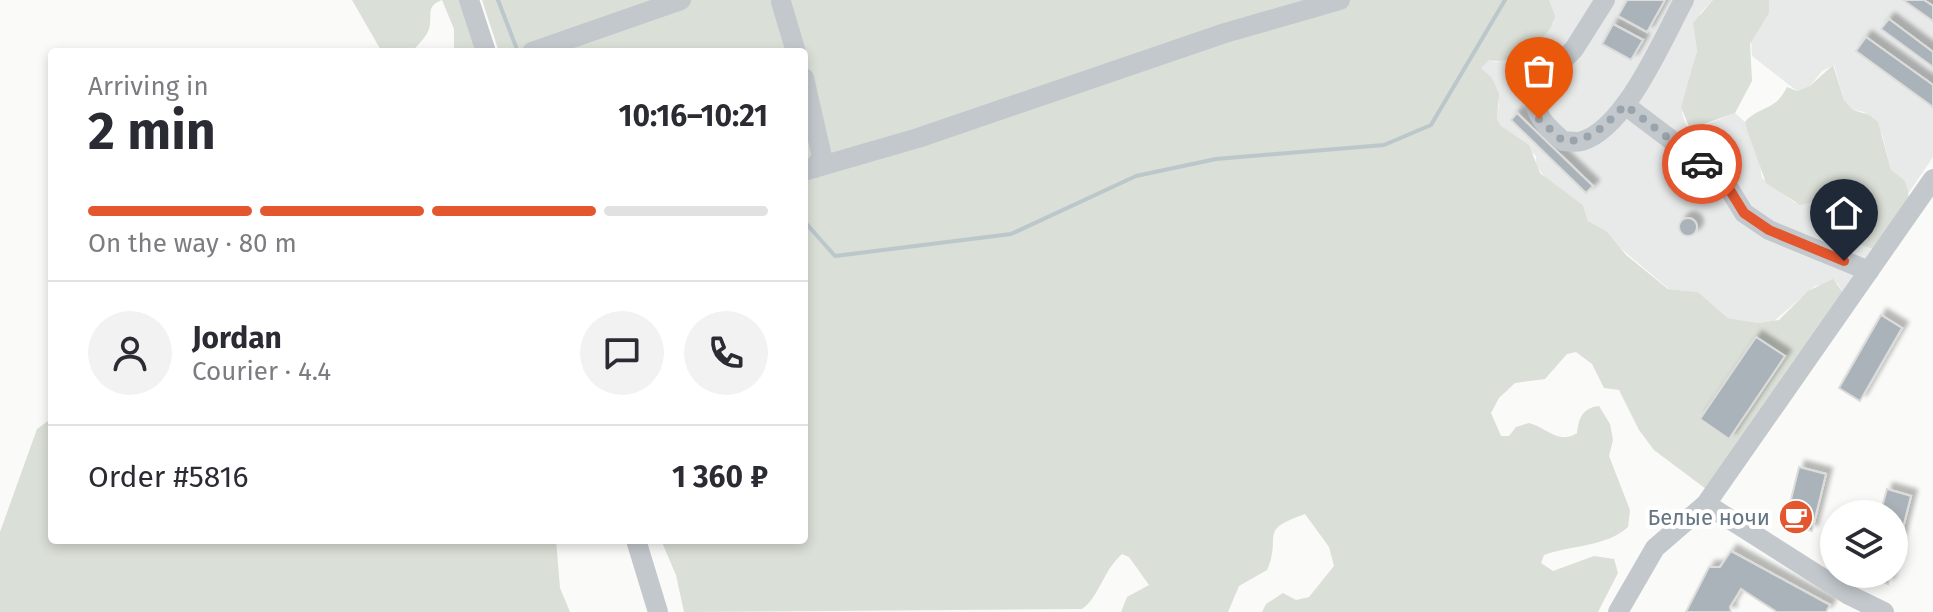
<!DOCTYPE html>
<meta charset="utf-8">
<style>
:root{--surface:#fff;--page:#f2f2f3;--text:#2b2b33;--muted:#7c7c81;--line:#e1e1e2;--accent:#e4572e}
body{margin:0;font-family:"Fira Sans",sans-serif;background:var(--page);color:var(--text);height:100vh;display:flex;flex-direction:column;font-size:30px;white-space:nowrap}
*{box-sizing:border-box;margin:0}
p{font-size:26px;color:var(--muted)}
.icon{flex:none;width:44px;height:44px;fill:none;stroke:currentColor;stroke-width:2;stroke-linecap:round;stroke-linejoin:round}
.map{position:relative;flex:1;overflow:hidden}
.side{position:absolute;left:48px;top:48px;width:760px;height:496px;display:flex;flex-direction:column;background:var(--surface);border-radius:8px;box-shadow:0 4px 12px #0003}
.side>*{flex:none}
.buttons{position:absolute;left:1820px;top:500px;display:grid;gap:16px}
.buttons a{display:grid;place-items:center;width:88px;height:88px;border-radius:50%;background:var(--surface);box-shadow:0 4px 12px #0003;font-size:40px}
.pin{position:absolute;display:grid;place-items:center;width:68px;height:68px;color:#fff;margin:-82px -34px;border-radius:50% 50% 50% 0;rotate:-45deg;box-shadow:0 0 8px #0007}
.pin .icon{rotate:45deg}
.courier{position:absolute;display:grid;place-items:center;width:80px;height:80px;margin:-40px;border:6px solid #e4572e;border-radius:50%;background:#fff;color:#222;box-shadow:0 2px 10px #0007}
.summary em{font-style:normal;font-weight:700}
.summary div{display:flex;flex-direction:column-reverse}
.summary{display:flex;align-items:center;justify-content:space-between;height:136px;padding:0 40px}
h1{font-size:52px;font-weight:700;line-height:60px}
.bar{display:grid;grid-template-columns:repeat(4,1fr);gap:12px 8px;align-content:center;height:96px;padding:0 40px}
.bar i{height:10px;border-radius:6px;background:var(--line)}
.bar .on{background:var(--accent)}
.bar p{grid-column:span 4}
.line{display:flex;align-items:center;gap:20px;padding:0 40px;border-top:2px solid var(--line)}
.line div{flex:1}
.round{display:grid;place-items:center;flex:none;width:84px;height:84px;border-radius:42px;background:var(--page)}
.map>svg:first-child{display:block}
.built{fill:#e8e9e9}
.green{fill:#dadfd7}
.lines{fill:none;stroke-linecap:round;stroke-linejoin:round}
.stream{stroke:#bbc7cb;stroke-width:4}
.building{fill:#aab3b9;stroke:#dcdcda;stroke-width:2;filter:url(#shadow)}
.minor{stroke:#c3c8cc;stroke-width:20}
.done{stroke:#99a4ac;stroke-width:8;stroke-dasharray:0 14.4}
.route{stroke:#e4572e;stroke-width:10}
.labels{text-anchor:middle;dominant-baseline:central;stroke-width:8;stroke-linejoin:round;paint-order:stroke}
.poi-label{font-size:22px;fill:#657683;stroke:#fff;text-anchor:end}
</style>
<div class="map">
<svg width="1933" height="612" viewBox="0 0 1933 612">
<defs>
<filter id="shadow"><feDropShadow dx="6" dy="-6" stdDeviation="2" flood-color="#0004"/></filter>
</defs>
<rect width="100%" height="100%" fill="#fafaf8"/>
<g class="built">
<polygon points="1549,0 1713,0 1701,12 1694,30 1697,50 1682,113 1686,125 1696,129 1735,113 1745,122 1758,153 1762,178 1795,203 1831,199 1836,225 1850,238 1878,249 1845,295 1837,283 1815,286 1774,321 1758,323 1728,318 1698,292 1669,289 1588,221 1583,205 1546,178 1536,166 1536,156 1501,126 1497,119 1499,103 1480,68 1489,60 1496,62 1515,57 1538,41 1554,22"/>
<polygon points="1769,0 1933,0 1933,157 1908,194 1908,190 1891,170 1882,134 1864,112 1853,110 1844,100 1834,65 1822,71 1810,86 1797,91 1752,56 1751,39 1769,13"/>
</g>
<g class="green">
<path d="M352 0H460L477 52H454V29L442 0C425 6 433 15 429 29 426 38 417 45 412 52H382Z"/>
<path d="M482 0H1549L1555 16C1551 39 1512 67 1489 60L1481 68 1492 78 1499 94 1497 119 1501 126 1529 145 1540 173 1583 205 1588 221 1607 232 1626 255 1668 289 1698 292 1728 318 1758 323 1779 320 1808 291 1833 279 1845 295 1706 489 1654 450 1639 430 1619 390 1604 388 1592 364 1576 352 1567 354 1545 379 1515 383 1499 398 1491 413 1501 436H1509L1516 427 1529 423C1548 428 1558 445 1577 433 1579 418 1582 408 1599 406L1610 424 1613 440 1609 456 1630 510 1628 527C1606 547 1571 545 1544 555L1541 563 1553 571 1594 556 1614 559 1618 573 1598 612H1262L1266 604 1283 593 1296 600 1309 597 1334 566 1329 547 1305 514C1256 531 1283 535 1267 570L1239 586 1228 612H1121L1127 597 1149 585 1129 557 1122 554C1102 572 1100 596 1082 609L684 612 676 575 661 540H804V52H499Z"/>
<polygon points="1713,0 1769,0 1769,13 1750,44 1752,81 1735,113 1690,129 1681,107 1697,51 1693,23"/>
<path d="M1833 65 1844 100 1853 110 1869 115 1878 122 1891 170 1904 180 1908 190 1909 205 1878 249C1847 246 1835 225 1830 199L1800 205 1766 183 1747 130 1745 122C1760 105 1775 112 1787 87L1797 91 1810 86Z"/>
<polygon points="52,418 52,540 556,540 560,588 570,612 0,612 0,532 37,429"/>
</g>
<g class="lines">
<g class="stream">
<polyline points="498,0 518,52"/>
<polyline points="804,221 835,256 1011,234 1136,176 1216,159 1384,145 1431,125 1505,0"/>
</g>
</g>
<g class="building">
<polygon points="1627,0 1665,0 1647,32 1618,16"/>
<polygon points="1903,0 1924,0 1933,6 1933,21"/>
<polygon points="1889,19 1933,52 1933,67 1881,29"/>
<polygon points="1613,24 1643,40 1631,60 1602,44"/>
<polygon points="1866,37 1933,85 1933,107 1856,51"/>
<polygon points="1517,113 1593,186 1586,193 1511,120"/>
<circle cx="1688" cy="227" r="9"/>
<polygon points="1881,315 1902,328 1860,401 1839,388"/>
<polygon points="1756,337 1785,356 1729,439 1700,419"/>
<polygon points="1799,467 1826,474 1812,531 1785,524"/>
<polygon points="1887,489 1911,496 1894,563 1894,514 1880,514"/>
<polygon points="1731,551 1830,605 1826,612 1777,612 1741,589 1730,607 1731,612 1686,612 1709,567 1720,567"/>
<polygon points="1863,574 1891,574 1888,584"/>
</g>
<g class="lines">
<g class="minor">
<polyline points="469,0 486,52"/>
<path d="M1605 0 1574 49 1534 90C1534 116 1545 125 1563 141 1569 141 1577 143 1582 141 1626 128 1663 38 1684 0"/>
<polyline points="781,2 796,52"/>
<polyline points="532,52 681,0"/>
<polyline points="804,78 822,157 814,168"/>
<polyline points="1625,105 1723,179 1744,213 1769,230 1869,271"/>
<polyline points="804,171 918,138 1225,33 1340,0"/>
<polyline points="1706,504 1849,595 1884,612"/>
<polyline points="636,540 658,612"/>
<polyline points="1618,612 1655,548 1706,504 1933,179"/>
</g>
</g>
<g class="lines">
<path class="done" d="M1539 119 1563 141C1592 142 1606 124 1625 105L1702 164"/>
<polyline class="route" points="1702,164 1723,179 1744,213 1769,230 1844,261"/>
</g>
<defs>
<g id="cafe-disc" transform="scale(1.8)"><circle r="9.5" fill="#e4572e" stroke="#fff"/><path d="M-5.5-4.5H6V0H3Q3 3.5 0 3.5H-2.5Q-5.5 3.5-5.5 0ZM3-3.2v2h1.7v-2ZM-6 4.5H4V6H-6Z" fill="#fff"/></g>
</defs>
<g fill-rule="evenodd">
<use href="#cafe-disc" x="1796" y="517"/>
</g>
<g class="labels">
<g class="poi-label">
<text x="1770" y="517">Белые ночи</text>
</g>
</g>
</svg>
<div class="buttons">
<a><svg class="icon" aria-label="layers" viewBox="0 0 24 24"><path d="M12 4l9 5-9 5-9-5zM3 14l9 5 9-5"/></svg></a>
</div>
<div class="pin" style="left:1539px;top:119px;background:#ea580c"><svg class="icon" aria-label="bag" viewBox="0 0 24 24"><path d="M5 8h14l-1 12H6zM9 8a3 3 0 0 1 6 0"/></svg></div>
<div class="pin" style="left:1844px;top:261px;background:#1f2937"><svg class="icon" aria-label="home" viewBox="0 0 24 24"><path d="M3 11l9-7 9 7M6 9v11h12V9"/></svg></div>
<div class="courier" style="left:1702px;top:164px"><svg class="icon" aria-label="car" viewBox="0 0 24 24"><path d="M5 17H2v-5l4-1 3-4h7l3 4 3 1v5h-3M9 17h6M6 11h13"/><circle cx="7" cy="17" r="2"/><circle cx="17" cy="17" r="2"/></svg></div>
<section class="side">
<div class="summary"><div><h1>2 min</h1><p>Arriving in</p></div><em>10:16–10:21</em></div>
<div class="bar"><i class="on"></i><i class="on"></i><i class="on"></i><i></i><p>On the way · 80 m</p></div>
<div class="line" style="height:144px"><a class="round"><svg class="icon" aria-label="person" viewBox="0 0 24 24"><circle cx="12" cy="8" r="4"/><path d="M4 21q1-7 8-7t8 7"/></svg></a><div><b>Jordan</b><p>Courier · 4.4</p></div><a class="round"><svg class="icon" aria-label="chat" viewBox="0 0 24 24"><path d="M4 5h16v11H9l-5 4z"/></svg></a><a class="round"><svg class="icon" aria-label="phone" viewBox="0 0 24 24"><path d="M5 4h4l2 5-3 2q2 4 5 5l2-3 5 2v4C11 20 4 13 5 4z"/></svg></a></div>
<div class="line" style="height:104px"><div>Order #5816</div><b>1 360 ₽</b></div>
</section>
</div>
